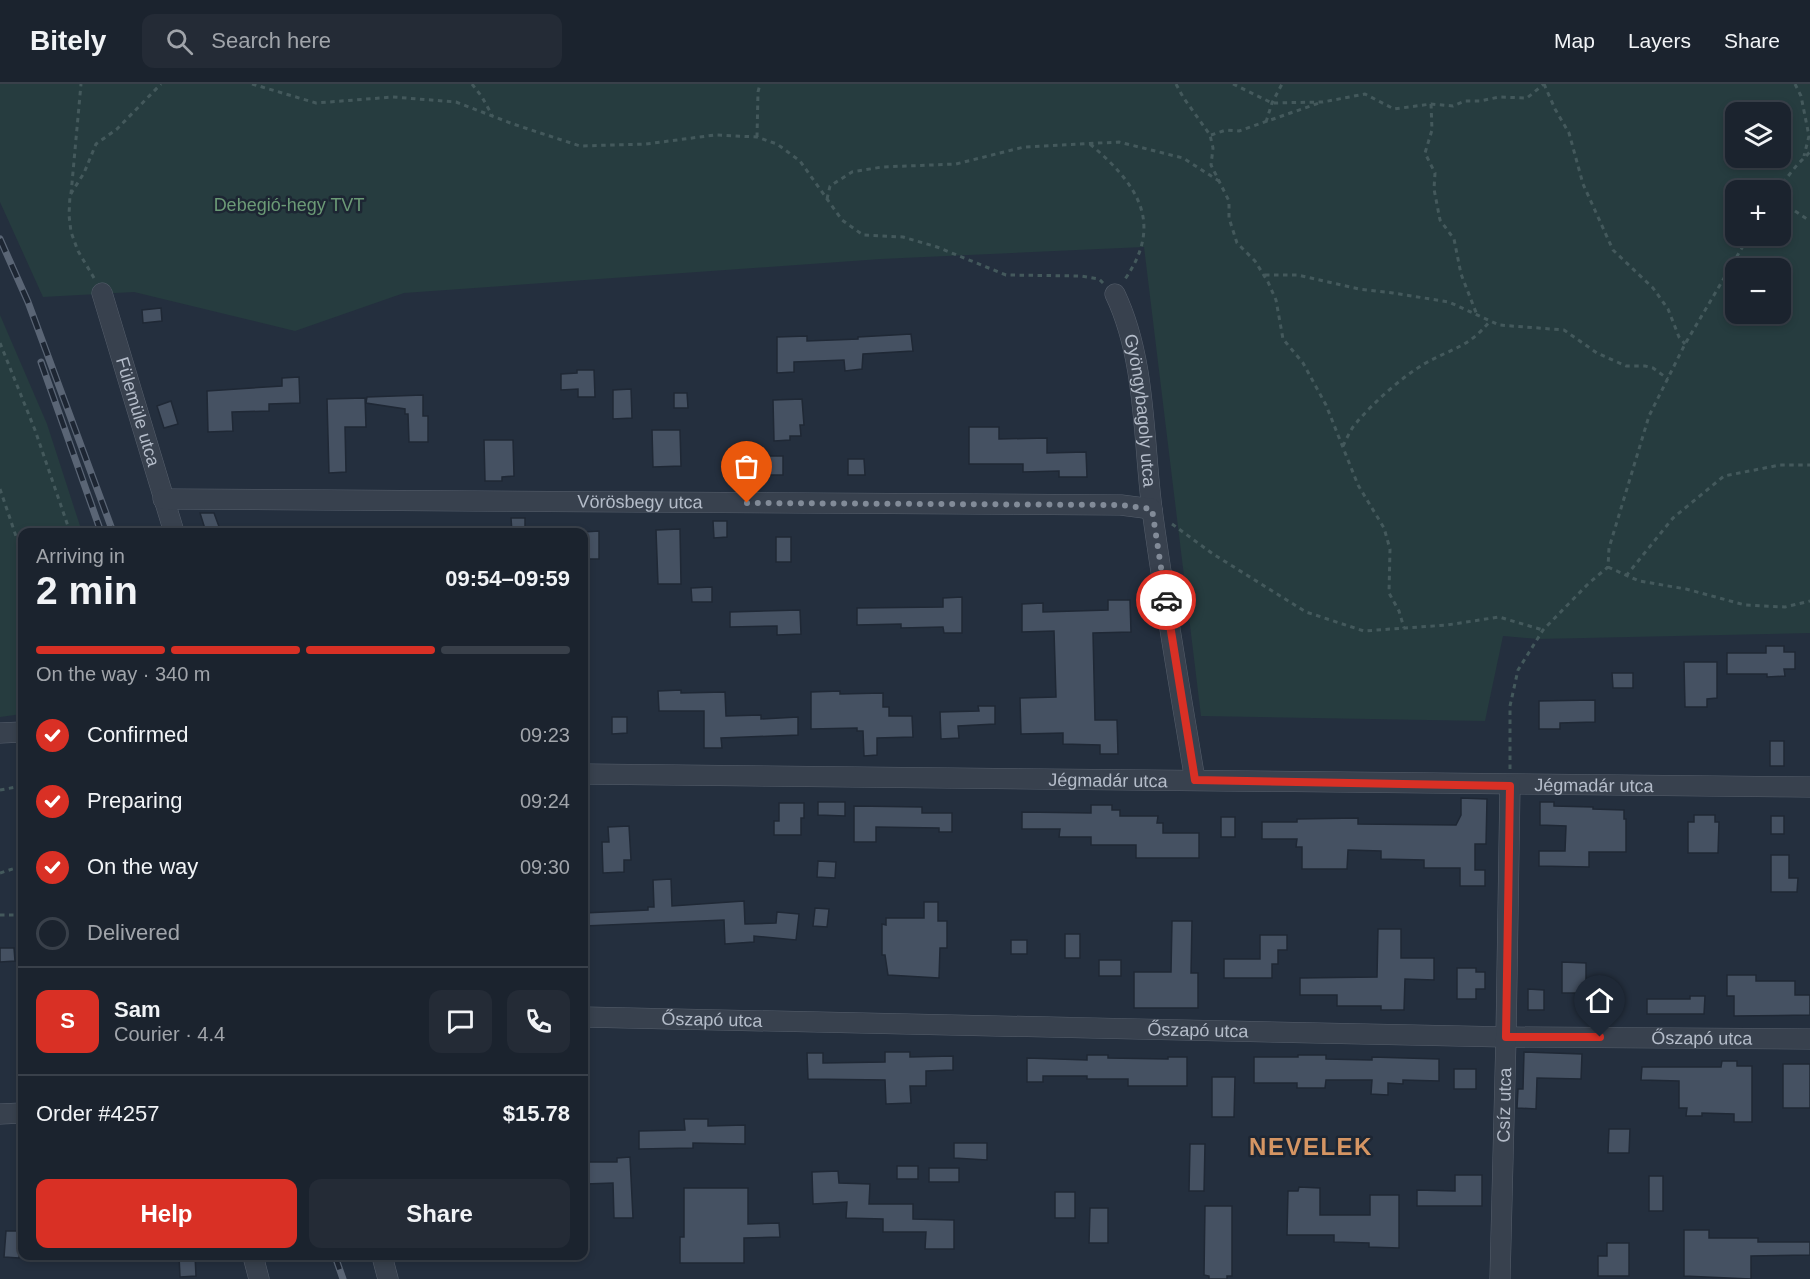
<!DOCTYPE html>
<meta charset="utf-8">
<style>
:root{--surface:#1b232e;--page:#242b36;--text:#f1f3f6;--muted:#a0a4aa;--line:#39404a;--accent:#d93025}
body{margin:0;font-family:Helvetica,sans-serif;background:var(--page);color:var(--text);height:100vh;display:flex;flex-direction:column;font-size:22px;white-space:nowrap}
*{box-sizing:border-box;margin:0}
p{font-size:20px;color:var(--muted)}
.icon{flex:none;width:33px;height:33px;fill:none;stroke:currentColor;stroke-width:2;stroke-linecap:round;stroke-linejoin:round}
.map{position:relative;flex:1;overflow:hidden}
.sheet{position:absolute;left:18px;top:444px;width:570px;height:732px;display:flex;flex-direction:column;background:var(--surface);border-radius:12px;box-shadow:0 3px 9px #0003,0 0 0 2px var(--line)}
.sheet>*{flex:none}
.fabs{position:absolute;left:1725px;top:18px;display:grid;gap:12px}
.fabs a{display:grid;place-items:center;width:66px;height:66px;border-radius:12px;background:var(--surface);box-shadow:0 3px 9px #0003,0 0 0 2px var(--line);font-size:30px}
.pin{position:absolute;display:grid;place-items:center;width:51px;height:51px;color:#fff;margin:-62px -26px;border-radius:50% 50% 50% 0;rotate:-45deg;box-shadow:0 0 6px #0007}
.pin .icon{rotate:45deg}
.courier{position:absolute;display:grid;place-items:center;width:60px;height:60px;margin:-30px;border:4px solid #d93025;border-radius:50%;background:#fff;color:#222;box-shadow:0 2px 8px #0007}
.head em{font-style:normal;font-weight:800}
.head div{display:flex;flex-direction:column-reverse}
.head{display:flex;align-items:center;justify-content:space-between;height:102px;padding:0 18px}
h1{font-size:39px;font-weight:800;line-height:45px}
.bar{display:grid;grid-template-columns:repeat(4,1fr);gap:9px 6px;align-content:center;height:72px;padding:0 18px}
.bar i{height:8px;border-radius:4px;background:var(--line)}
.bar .active{background:var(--accent)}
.bar p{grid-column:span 4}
.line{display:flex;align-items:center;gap:15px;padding:0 18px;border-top:2px solid var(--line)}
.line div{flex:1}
.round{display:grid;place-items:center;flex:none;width:63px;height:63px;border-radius:12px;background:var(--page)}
ol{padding:0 18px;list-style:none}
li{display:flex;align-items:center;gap:18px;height:66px}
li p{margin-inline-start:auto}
li .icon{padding:6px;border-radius:50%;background:var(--accent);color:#fff;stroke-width:4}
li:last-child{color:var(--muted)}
li i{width:33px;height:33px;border:3px solid var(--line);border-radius:50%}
.button{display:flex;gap:12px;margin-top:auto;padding:12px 18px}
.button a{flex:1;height:69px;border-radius:12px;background:var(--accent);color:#fff;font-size:24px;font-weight:800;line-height:69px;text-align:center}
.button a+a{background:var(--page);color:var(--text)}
header{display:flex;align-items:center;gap:36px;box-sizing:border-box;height:84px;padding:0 30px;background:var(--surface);border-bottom:2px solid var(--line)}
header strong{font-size:28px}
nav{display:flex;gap:33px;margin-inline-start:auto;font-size:21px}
.search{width:420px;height:54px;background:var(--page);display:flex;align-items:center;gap:15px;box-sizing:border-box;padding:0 21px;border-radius:12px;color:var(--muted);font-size:22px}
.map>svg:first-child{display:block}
.green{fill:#263c3f;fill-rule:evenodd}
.building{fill:#455162;stroke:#1f2835;stroke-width:1.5}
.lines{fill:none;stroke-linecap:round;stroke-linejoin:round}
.minor-casing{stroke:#565f6c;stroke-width:21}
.path{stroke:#44595c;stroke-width:3;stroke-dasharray:4.5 4.5;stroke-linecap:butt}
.minor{stroke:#38414e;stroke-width:20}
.rail-casing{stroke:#5a6575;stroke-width:7}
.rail{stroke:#1d2633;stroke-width:4.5;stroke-dasharray:14;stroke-linecap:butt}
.done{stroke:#828b98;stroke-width:6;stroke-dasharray:0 10.8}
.route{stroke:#d93025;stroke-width:8}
.labels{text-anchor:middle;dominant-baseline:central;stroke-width:5;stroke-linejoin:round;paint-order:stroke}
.park-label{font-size:18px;fill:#6b9a76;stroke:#1d2633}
.street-label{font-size:18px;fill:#b4bcc9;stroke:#1d2633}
.district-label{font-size:24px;font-weight:bold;letter-spacing:1.5px;fill:#d59563;stroke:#1d2633}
</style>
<header>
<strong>Bitely</strong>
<div class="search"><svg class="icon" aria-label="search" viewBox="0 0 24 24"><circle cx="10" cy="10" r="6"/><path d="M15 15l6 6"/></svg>Search here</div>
<nav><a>Map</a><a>Layers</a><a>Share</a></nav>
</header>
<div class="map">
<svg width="1810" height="1195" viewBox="0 0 1810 1195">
<rect width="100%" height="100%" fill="#242f3e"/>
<g class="green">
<path d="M0 0H1810V549L1538 555 1503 552 1485 637 1201 632 1144 163 881 175 404 209 295 247 134 208 43 213 0 118ZM1736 28H1780V74H1736ZM1736 106H1780V152H1736ZM1736 184H1780V230H1736Z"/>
<polygon points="0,231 47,340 82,448 22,448 22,630 0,633"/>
</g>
<g class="building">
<polygon points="161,224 162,237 143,239 142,226"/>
<polygon points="911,250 913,267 863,270 862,285 845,287 844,276 794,278 794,288 777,289 777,253 807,252 807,257 858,255 858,253"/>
<polygon points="577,286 594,286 595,313 578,313 578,305 561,306 561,290 577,289"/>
<polygon points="299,293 300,319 269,320 269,327 232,328 233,347 208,348 207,307 282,302 282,294"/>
<polygon points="631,305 632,334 613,335 613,306"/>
<polygon points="674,309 687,309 688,324 674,324"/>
<polygon points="423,311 423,332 428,332 428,358 409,358 408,330 405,330 405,325 366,319 367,313"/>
<polygon points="365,314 366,343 345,343 346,388 329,389 327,315"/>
<polygon points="802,315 804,341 800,341 801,352 790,352 790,356 774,357 773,316"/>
<polygon points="171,317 178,340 164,344 157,322"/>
<polygon points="969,343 999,343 999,355 1047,354 1047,369 1086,368 1087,393 1059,393 1059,387 1023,388 1023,380 969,380"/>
<polygon points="652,346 680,346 681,382 653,383"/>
<polygon points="484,356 513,356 514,392 502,393 502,397 485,397"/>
<rect x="769" y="372" width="14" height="19"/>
<polygon points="848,375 864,375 865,391 848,391"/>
<polygon points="200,429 214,429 221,448 206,448"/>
<polygon points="511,434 525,434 525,448 512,448"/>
<polygon points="713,437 727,437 727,453 714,454"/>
<polygon points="680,445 681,500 658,500 656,446"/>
<polygon points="599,447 599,475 584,475 584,448"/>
<rect x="776" y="453" width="15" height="25"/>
<polygon points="712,503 712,518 692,518 691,504"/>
<polygon points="962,513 962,549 944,549 943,543 901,544 901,540 857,541 857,524 943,523 943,514"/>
<polygon points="1108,516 1130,516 1131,548 1093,549 1095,636 1117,636 1118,670 1100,670 1100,661 1063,660 1063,649 1021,650 1020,614 1056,613 1054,547 1022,548 1022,520 1043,519 1043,528 1108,526"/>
<polygon points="800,526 801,550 777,551 777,542 730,543 730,528"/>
<polygon points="1766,562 1784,562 1784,568 1795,568 1795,585 1784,585 1785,592 1767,593 1767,590 1727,590 1727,569 1766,569"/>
<polygon points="1684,578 1717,578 1717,614 1707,615 1707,623 1685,623"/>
<polygon points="1612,589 1633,589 1633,604 1613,604"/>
<polygon points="681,606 681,609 725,608 726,632 761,631 761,635 798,633 798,651 721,654 722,664 704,664 704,627 659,627 658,607"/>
<polygon points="840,607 840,610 883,609 883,623 889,623 889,632 912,632 913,653 877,654 877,671 864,672 863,647 857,647 857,644 811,645 811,608"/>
<polygon points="1595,616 1595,638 1560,639 1560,645 1539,645 1539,617"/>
<polygon points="978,622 995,622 995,640 958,642 959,654 941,655 940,628 979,627"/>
<polygon points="612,633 627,633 627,649 612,650"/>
<rect x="1770" y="657" width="14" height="25"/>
<polygon points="1461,714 1487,715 1486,760 1475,760 1475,786 1485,786 1485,802 1460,802 1460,784 1424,784 1424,776 1381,775 1381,767 1348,766 1347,785 1302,785 1302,763 1296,763 1297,755 1262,755 1262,738 1297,738 1297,735 1358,734 1358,740 1456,741 1461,731"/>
<polygon points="818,718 845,718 845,732 818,731"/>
<polygon points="1540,718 1554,718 1554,722 1593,723 1593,725 1624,726 1624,735 1626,735 1626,768 1589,768 1589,783 1539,782 1539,767 1565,767 1566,742 1540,741"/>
<polygon points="779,719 804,719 804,734 801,734 801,751 774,751 774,737 779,737"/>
<polygon points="1091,721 1112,721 1112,726 1120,726 1120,732 1158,732 1157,739 1163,739 1163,749 1199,749 1199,774 1136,774 1136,761 1091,761 1091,753 1059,753 1060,745 1022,745 1022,728 1091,729"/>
<polygon points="854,722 922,723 922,729 952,729 952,748 939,748 939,744 876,743 876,758 854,758"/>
<polygon points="1694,731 1715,731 1715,738 1719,738 1718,769 1688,769 1688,738 1694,738"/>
<rect x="1771" y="732" width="13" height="18"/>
<rect x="1221" y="733" width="14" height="20"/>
<polygon points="629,742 631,776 624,776 624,788 603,789 602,758 609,758 608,743"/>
<polygon points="1771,771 1789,771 1789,794 1798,794 1797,808 1771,808"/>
<polygon points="818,777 836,778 835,794 817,793"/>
<polygon points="671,795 672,822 744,817 745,840 776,839 777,828 799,830 796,856 754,852 754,858 725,860 724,836 584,842 584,829 648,826 648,823 654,823 653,796"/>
<polygon points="924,818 938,818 938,837 947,837 947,864 940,864 939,894 888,891 885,871 882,871 882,840 886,841 886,834 924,834"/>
<polygon points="815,824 829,825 827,843 813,842"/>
<polygon points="1172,837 1192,837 1191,889 1198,889 1198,924 1134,924 1134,888 1171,888"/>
<polygon points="1378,845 1401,845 1401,874 1434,874 1434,896 1405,895 1404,926 1381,926 1381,922 1337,922 1337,911 1300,911 1300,894 1377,893"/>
<rect x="1065" y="850" width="15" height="24"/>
<polygon points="1260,851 1287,851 1287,866 1278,866 1278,880 1272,880 1272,894 1224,894 1224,875 1260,875"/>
<rect x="1011" y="856" width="16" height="14"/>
<polygon points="0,864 14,864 15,877 0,878"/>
<rect x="1099" y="876" width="22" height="16"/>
<polygon points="1562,878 1586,879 1586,909 1562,909"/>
<polygon points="1457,884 1476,884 1476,888 1485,888 1485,905 1476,905 1476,915 1457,915"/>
<polygon points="1727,891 1756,891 1756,897 1795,897 1795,911 1810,911 1810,931 1734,932 1734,912 1727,912"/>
<polygon points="1528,905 1544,906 1544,926 1528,926"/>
<polygon points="1690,912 1705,912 1704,930 1647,930 1647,915 1690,915"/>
<polygon points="885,968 910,968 910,973 953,972 953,986 926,987 926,1002 910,1002 911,1019 886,1020 885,996 808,995 807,969 823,969 823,979 885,978"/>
<polygon points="1524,968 1582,970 1581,995 1537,994 1536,1025 1517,1024 1518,1005 1523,1005"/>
<polygon points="1087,971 1108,971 1108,974 1168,975 1168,973 1187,973 1187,1002 1128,1002 1128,995 1087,995 1087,992 1043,992 1043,998 1027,998 1027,974 1087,976"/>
<polygon points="1298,971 1326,971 1326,975 1372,976 1372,973 1439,975 1439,997 1403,996 1403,1000 1388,999 1388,1011 1371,1010 1372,996 1326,996 1325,1004 1297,1004 1297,999 1254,999 1254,973 1298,973"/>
<polygon points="1722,977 1737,977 1737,982 1752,982 1752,1038 1734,1038 1734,1030 1702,1029 1702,1032 1686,1032 1687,1024 1679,1024 1679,997 1641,996 1642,983 1721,983"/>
<rect x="1783" y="980" width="27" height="44"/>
<rect x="1454" y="985" width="22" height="20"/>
<polygon points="1212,993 1235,993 1234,1033 1212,1033"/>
<polygon points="684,1035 708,1035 708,1042 745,1041 745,1060 693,1059 693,1064 639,1065 639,1047 685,1046"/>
<polygon points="1609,1045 1630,1045 1629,1069 1608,1069"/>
<polygon points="954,1059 987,1059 987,1076 954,1074"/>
<polygon points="1190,1060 1205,1060 1204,1107 1189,1107"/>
<polygon points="630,1073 633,1134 614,1134 613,1099 585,1100 585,1078 617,1078 617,1074"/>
<rect x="897" y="1082" width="21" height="13"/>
<rect x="929" y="1084" width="30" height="14"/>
<polygon points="838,1087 839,1099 870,1100 869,1120 913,1120 913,1135 954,1136 954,1165 925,1165 926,1148 883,1148 883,1135 846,1134 847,1118 813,1120 812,1088"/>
<polygon points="1455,1091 1482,1091 1482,1122 1417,1122 1417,1106 1455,1107"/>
<rect x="1649" y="1092" width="14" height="35"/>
<polygon points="1299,1103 1320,1104 1320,1131 1370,1131 1370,1111 1399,1111 1399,1164 1369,1163 1369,1159 1334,1158 1334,1151 1287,1151 1288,1107 1298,1107"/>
<polygon points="684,1104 748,1104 748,1140 779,1139 780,1153 744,1154 744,1179 680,1179 680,1153 684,1153"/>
<rect x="1055" y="1108" width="20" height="26"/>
<polygon points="1205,1122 1232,1122 1232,1192 1227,1192 1227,1195 1209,1195 1209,1192 1204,1191"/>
<polygon points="1090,1124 1108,1124 1108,1159 1089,1159"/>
<polygon points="1684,1146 1709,1146 1709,1154 1758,1154 1758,1158 1810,1158 1810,1171 1751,1172 1751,1195 1684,1192"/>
<polygon points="6,1147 22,1147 22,1161 20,1161 19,1174 4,1173"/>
<polygon points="1607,1159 1629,1159 1629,1192 1598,1192 1598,1172 1607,1172"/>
<polygon points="179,1172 195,1172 196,1192 180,1193"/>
</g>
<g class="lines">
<g class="minor-casing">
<g id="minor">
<path id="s1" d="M102 209 174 448"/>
<path id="s2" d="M1115 210C1146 275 1143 354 1152 425 1164 515 1180 606 1195 696"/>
<path id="s3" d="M163 415 1121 421 1152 425"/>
<polyline points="0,649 22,648"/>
<path id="s4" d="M584 690C992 695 1401 701 1810 703"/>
<path id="s5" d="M584 933 1506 953 1810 955"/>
<polyline points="0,1030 22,1029"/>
<polyline points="253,1172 259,1195"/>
<polyline points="382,1172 388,1195"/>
<path id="s6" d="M1500 1195 1506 953 1510 702"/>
</g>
</g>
<g class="path">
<polyline points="252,0 316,19 393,13 456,18 513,40 580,62 646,60 715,51 757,53 777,60 800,77 842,136 863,151 903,153 937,163 1006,191 1081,192 1099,195 1103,199"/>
<polyline points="472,0 482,13 492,31"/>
<polyline points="1176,0 1183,13 1210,51 1213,64 1211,81 1229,117 1229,134 1237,159 1255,177 1268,198 1276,216 1283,255 1303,279 1326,321 1358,401 1384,444 1390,465 1389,509 1399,527 1404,544"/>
<polyline points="1233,0 1272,19 1323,18 1365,10 1394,25 1431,20 1453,22 1465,17 1480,17 1499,13 1527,14 1544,0"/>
<polyline points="1544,0 1555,25 1569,49 1583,100 1613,166 1653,204 1668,225 1679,253 1685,260"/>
<polyline points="1795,0 1801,12 1809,52 1804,72"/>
<polyline points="1431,20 1432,46 1425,69 1435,89 1434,105 1440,136 1454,155 1461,190 1477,231"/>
<polyline points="1266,38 1272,19 1282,0"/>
<polyline points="1211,51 1226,46 1239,47 1319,19"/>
<polyline points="757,53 758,8 760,0"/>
<path d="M1090 60C1136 99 1165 138 1125 195"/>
<polyline points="1777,106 1797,81 1810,68"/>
<polyline points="71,110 81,0"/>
<polyline points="827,115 830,102 852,88 882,83 956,80 1024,63 1119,58 1183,74 1219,97"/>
<polyline points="1780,117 1810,137"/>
<polyline points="1265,191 1298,191 1359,205 1393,209 1449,218 1499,241 1564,246 1597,269 1626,282 1645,282 1653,284 1668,295"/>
<polyline points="94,194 78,167 71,148 69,131 70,111 84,89 96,60 117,45 161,0"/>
<polyline points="0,259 35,346 70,448"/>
<path d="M1343 362C1347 354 1351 344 1357 338 1374 318 1402 293 1424 280 1452 264 1468 264 1490 237"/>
<polyline points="0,405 22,470"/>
<polyline points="1172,440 1213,470 1306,528 1364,547 1447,541 1499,533 1543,546"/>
<polyline points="1608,483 1639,497 1686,505 1745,521 1785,523 1810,517"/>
<polyline points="1626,492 1673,434 1724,392 1780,381 1810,381"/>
<polyline points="1510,685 1510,622 1518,586 1543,546 1589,499 1608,483 1609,464 1649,332 1685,260 1749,152"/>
<polyline points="0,706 22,702"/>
<polyline points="0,789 22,782"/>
<polyline points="0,831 22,831"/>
</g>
<use href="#minor" class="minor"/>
<g class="rail-casing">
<g id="rail">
<polyline points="0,155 28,218 113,448"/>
<polyline points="41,278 101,448"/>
<polyline points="335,1172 343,1195"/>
</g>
</g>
<use href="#rail" class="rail"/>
</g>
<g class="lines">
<polyline class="done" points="747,419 1121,421 1152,425 1166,516"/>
<polyline class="route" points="1166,516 1195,696 1510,702 1506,953 1600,953"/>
</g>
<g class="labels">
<g class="park-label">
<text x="289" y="121">Debegió-hegy TVT</text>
</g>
<g class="street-label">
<text stroke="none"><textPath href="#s2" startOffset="120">Gyöngybagoly utca</textPath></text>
<text stroke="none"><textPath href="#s1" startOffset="124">Fülemüle utca</textPath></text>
<text stroke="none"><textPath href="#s3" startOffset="477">Vörösbegy utca</textPath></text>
<text stroke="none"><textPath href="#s4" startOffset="524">Jégmadár utca</textPath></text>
<text stroke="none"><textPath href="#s4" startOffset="1010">Jégmadár utca</textPath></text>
<text stroke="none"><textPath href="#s5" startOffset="128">Őszapó utca</textPath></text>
<text stroke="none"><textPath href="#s5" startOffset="614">Őszapó utca</textPath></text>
<text stroke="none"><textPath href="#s5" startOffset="1118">Őszapó utca</textPath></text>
<text stroke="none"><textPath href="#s6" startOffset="174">Csíz utca</textPath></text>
</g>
<g class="district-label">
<text x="1311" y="1062">NEVELEK</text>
</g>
</g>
</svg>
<div class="fabs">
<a><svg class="icon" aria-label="layers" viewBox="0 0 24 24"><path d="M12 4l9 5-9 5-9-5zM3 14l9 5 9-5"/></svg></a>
<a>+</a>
<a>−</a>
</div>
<div class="pin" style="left:747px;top:419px;background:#ea580c"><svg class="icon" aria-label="bag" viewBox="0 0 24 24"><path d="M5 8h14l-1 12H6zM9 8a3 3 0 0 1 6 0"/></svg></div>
<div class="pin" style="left:1600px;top:953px;background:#1f2937"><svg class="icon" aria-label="home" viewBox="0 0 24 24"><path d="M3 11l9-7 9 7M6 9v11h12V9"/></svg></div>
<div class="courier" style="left:1166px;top:516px"><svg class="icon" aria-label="car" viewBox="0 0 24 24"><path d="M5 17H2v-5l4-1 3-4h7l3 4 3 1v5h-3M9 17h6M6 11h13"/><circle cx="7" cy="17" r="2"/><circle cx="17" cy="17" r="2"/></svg></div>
<section class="sheet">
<div class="head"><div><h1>2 min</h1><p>Arriving in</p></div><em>09:54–09:59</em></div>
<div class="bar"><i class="active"></i><i class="active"></i><i class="active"></i><i></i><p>On the way · 340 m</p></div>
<ol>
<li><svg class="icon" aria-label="check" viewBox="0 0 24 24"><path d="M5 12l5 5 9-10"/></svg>Confirmed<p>09:23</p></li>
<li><svg class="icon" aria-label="check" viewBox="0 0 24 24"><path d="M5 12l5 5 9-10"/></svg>Preparing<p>09:24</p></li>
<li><svg class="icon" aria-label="check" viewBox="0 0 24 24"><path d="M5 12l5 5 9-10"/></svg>On the way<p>09:30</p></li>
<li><i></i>Delivered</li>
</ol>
<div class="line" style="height:108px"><b class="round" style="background:var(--accent);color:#fff">S</b><div><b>Sam</b><p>Courier · 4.4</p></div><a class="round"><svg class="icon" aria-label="chat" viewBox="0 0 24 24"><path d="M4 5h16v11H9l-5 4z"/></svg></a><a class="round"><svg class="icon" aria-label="phone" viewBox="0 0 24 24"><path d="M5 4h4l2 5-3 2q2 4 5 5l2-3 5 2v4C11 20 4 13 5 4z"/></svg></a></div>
<div class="line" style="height:78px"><div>Order #4257</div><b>$15.78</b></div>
<div class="button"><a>Help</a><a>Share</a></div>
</section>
</div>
